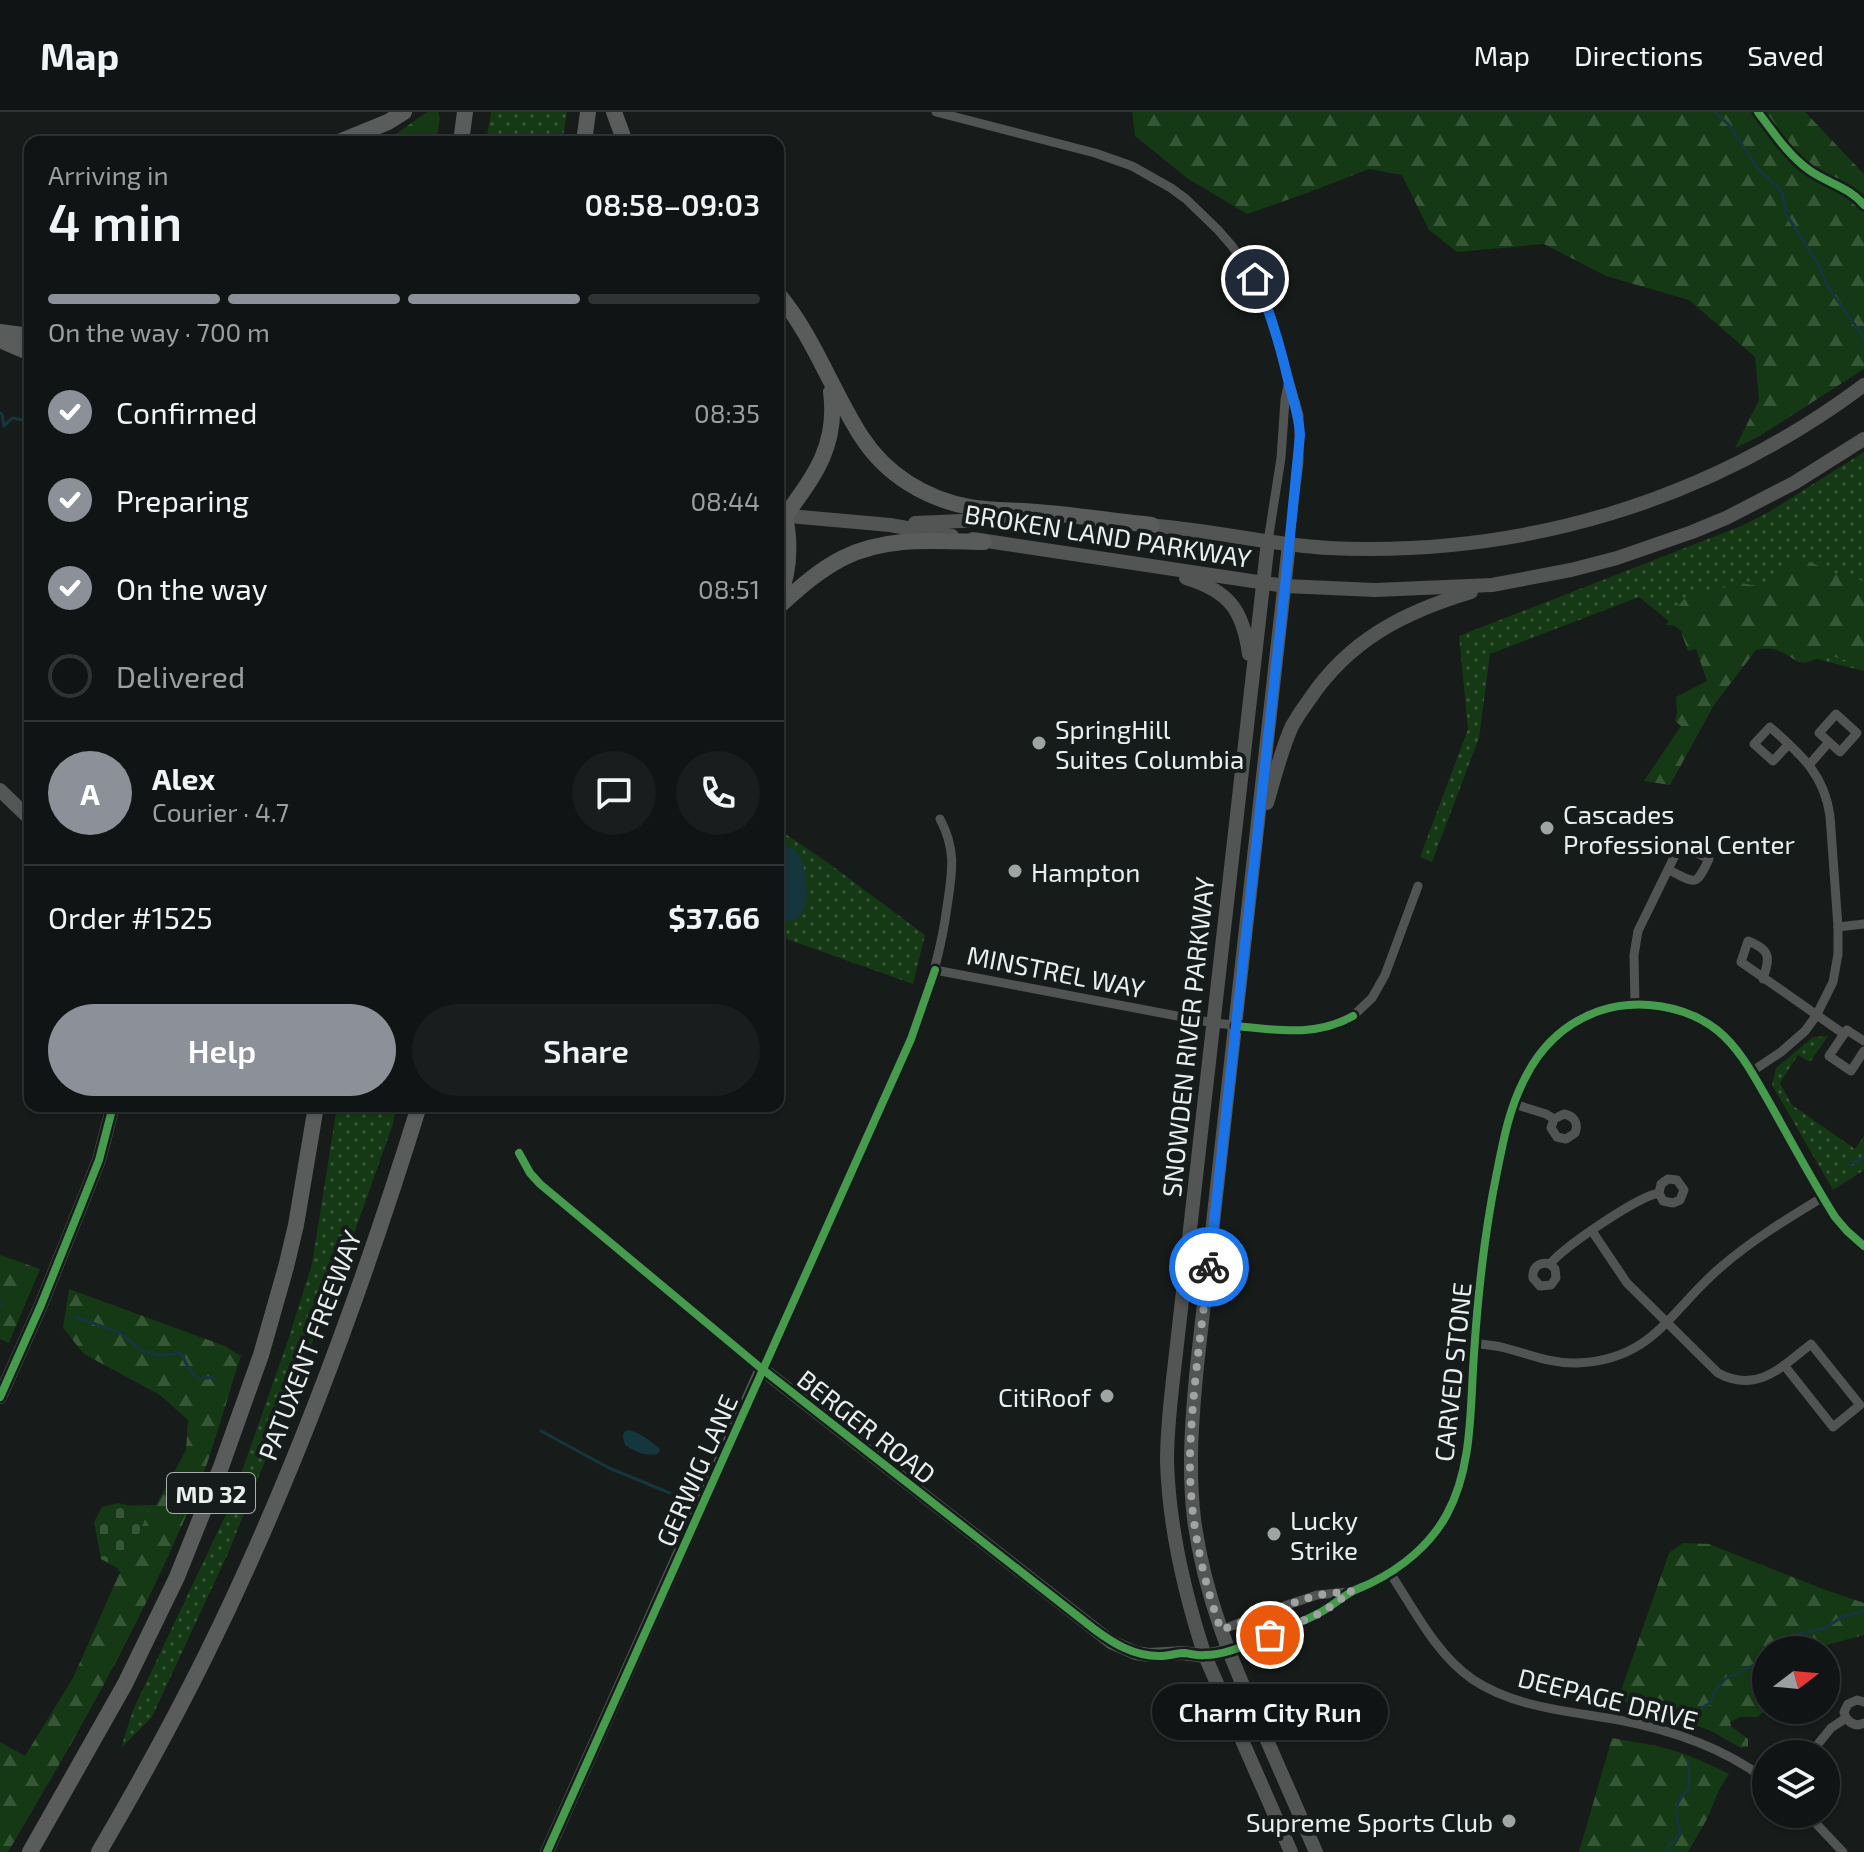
<!DOCTYPE html>
<meta charset="utf-8">
<style>
:root{--surface:#111414;--page:#1a1d1d;--text:#f1f3f6;--muted:#9c9ea0;--line:#303334;--accent:#8c9099}
body{margin:0;font-family:"Exo 2",sans-serif;background:var(--page);color:var(--text);height:100vh;display:flex;flex-direction:column;font-size:30px;white-space:nowrap}
*{box-sizing:border-box;margin:0}
p{font-size:26px;color:var(--muted)}
.icon{flex:none;width:44px;height:44px;fill:none;stroke:currentColor;stroke-width:2;stroke-linecap:round;stroke-linejoin:round}
.map{position:relative;flex:1;overflow:hidden}
.details{position:absolute;left:24px;top:24px;width:760px;height:976px;display:flex;flex-direction:column;background:var(--surface);border-radius:16px;box-shadow:0 2px 6px #0004,0 0 0 2px var(--line)}
.details>*{flex:none}
.needle{width:52px;rotate:74deg}
.controls{position:absolute;left:1752px;top:1524px;display:grid;gap:16px}
.controls a{display:grid;place-items:center;width:88px;height:88px;border-radius:50%;background:var(--surface);box-shadow:0 2px 6px #0004,0 0 0 2px var(--line);font-size:40px}
.pin{position:absolute;display:grid;place-items:center;width:68px;height:68px;color:#fff;margin:-34px;border:4px solid #fff;border-radius:50%;box-shadow:0 2px 8px #0007}
.courier{position:absolute;display:grid;place-items:center;width:80px;height:80px;margin:-40px;border:6px solid #1a73e8;border-radius:50%;background:#fff;color:#222;box-shadow:0 2px 10px #0007}
.bubble{position:absolute;height:56px;border-radius:28px;background:var(--surface);box-shadow:0 2px 6px #0004,0 0 0 2px var(--line);font-size:26px;font-weight:600;line-height:56px;text-align:center}
.head em{font-style:normal;font-weight:600}
.head div{display:flex;flex-direction:column-reverse}
.head{display:flex;align-items:center;justify-content:space-between;height:136px;padding:0 24px}
h1{font-size:52px;font-weight:600;line-height:60px}
.bar{display:grid;grid-template-columns:repeat(4,1fr);gap:12px 8px;align-content:center;height:96px;padding:0 24px}
.bar i{height:10px;border-radius:6px;background:var(--line)}
.bar .current{background:var(--accent)}
.bar p{grid-column:span 4}
.line{display:flex;align-items:center;gap:20px;padding:0 24px;border-top:2px solid var(--line)}
.line div{flex:1}
.round{display:grid;place-items:center;flex:none;width:84px;height:84px;border-radius:42px;background:var(--page)}
ol{padding:0 24px;list-style:none}
li{display:flex;align-items:center;gap:24px;height:88px}
li p{margin-inline-start:auto}
li .icon{padding:8px;border-radius:50%;background:var(--accent);color:#fff;stroke-width:4}
li:last-child{color:var(--muted)}
li i{width:44px;height:44px;border:4px solid var(--line);border-radius:50%}
.action{display:flex;gap:16px;margin-top:auto;padding:16px 24px}
.action a{flex:1;height:92px;border-radius:48px;background:var(--accent);color:#fff;font-size:32px;font-weight:600;line-height:92px;text-align:center}
.action a+a{background:var(--page);color:var(--text)}
header{display:flex;align-items:center;gap:48px;box-sizing:border-box;height:112px;padding:0 40px;background:var(--surface);border-bottom:2px solid var(--line)}
header strong{font-size:38px}
nav{display:flex;gap:44px;margin-inline-start:auto;font-size:28px}
.map>svg:first-child{display:block}
.green{fill:url(#green-dots)}
.forest{fill:url(#forest-firs)}
.cemetery{fill:url(#cemetery-stones)}
.water{fill:#15363d}
.lines{fill:none;stroke-linecap:round;stroke-linejoin:round}
.stream{stroke:#15363d;stroke-width:3}
.street{stroke:#525353;stroke-width:9}
.secondary{stroke:#555757;stroke-width:14}
.primary{stroke:#535555;stroke-width:14}
.highway{stroke:#595c5b;stroke-width:16}
.cycleway-casing{stroke:#161c1b;stroke-width:13}
.cycleway{stroke:#469c4c;stroke-width:8}
.done{stroke:#a0a4a3;stroke-width:8;stroke-dasharray:0 14.4}
.route{stroke:#1a73e8;stroke-width:10}
.poi-dot{fill:#a0a4a3;stroke:#161c1b;stroke-width:3}
.labels{text-anchor:middle;dominant-baseline:central;stroke-width:8;stroke-linejoin:round;paint-order:stroke}
.shield{fill:#161c1b;stroke:#aaafae;stroke-width:2}
.shield-label{font-size:24px;font-weight:bold;fill:#eaeeed}
.street-label{font-size:26px;fill:#eaeeed;stroke:#161c1b}
.poi-label{font-size:26px;fill:#eaeeed;stroke:#161c1b;text-anchor:start}
</style>
<header>
<strong>Map</strong>
<nav><a>Map</a><a>Directions</a><a>Saved</a></nav>
</header>
<div class="map">
<svg width="1864" height="1740" viewBox="0 0 1864 1740">
<defs>
<pattern id="green-dots" width="8" height="8" patternUnits="userSpaceOnUse" patternTransform="scale(2)"><rect width="8" height="8" fill="#143914"/><path d="M2 2h.1M6 6h.1" fill="none" stroke="#365636" stroke-width="1.8" stroke-linecap="round"/></pattern>
<pattern id="forest-firs" width="22" height="20" patternUnits="userSpaceOnUse" patternTransform="scale(2)"><rect width="22" height="20" fill="#143914"/><path d="M5 1l3.5 6h-7zM16 11l3.5 6h-7z" fill="#365636"/></pattern>
<pattern id="cemetery-stones" width="16" height="16" patternUnits="userSpaceOnUse" patternTransform="scale(2)"><rect width="16" height="16" fill="#143914"/><path d="M2 7V4a2 2 0 0 1 4 0v3zM10 15v-3a2 2 0 0 1 4 0v3z" fill="#365636"/></pattern>
</defs>
<rect width="100%" height="100%" fill="#171b1a"/>
<g class="green">
<polygon points="491,0 567,0 562,30 486,30"/>
<polygon points="1864,340 1864,559 1753,531 1733,561 1639,485 1490,542 1479,626 1432,750 1420,745 1468,617 1459,524 1741,414 1769,400"/>
<polygon points="778,717 827,750 925,823 913,872 778,824"/>
<polygon points="1828,924 1810,950 1798,943 1780,971 1792,993 1855,1037 1864,1024 1864,1058 1833,1078 1772,973 1776,956 1813,925"/>
<polygon points="337,994 396,994 393,1012 340,1161 229,1439 152,1605 121,1636 133,1598 229,1396 288,1228 312,1152"/>
</g>
<g class="forest">
<polygon points="427,0 438,0 440,6 436,30 374,30 393,24"/>
<polygon points="1132,0 1805,0 1864,62 1864,257 1758,325 1735,336 1759,288 1755,245 1689,188 1606,164 1544,132 1457,140 1429,118 1402,63 1369,57 1307,81 1247,102 1187,66 1135,24"/>
<path d="M1802 447C1815 451 1826 459 1839 463 1848 465 1855 465 1864 470V554L1825 542C1795 559 1801 547 1776 538 1769 536 1763 537 1756 538L1714 593 1670 673 1644 669 1681 614 1675 609 1677 602 1676 585 1707 569 1696 537 1688 539 1679 514 1666 513 1673 500 1685 486 1741 471 1758 474 1781 465 1790 451Z"/>
<polygon points="0,1143 40,1157 9,1231 0,1227"/>
<path d="M69 1177 225 1234 241 1244C228 1282 218 1322 204 1360 152 1493 81 1617 8 1740H0V1630L25 1644 73 1566 120 1460 107 1442 114 1394 156 1393 186 1338 188 1308 160 1283 84 1242 63 1216Z"/>
<polygon points="1683,1431 1709,1432 1823,1477 1864,1491 1864,1523 1830,1532 1818,1538 1766,1538 1767,1598 1757,1605 1740,1605 1730,1610 1731,1614 1748,1627 1748,1635 1741,1636 1713,1620 1658,1598 1634,1593 1618,1587 1669,1441"/>
<path d="M1612 1626C1627 1629 1642 1631 1657 1634 1682 1640 1706 1650 1729 1662L1719 1678 1707 1707 1688 1740H1579Z"/>
</g>
<polygon class="cemetery" points="118,1391 149,1398 123,1459 101,1447 94,1410 102,1395"/>
<g class="water">
<path d="M778 729C785 733 795 737 800 744 803 749 804 757 805 763 809 785 808 814 778 809Z"/>
<path d="M628 1318C640 1320 650 1329 659 1336L660 1339 657 1342C646 1345 634 1339 625 1333L623 1325 624 1320Z"/>
</g>
<g class="lines">
<g class="stream">
<polyline points="1715,0 1729,13 1759,58 1779,76 1783,83 1786,102 1818,152 1828,175 1864,226"/>
<polyline points="0,301 2,302 4,314 12,306 30,309"/>
<polyline points="1849,1053 1864,1045"/>
<polyline points="0,1192 3,1193"/>
<polyline points="75,1205 121,1221 142,1239 161,1243 181,1241 189,1257 198,1267 214,1265"/>
<polyline points="541,1319 609,1356 670,1381"/>
<polyline points="1783,1538 1782,1532 1785,1525 1825,1516 1842,1505 1864,1499"/>
<polyline points="1699,1598 1710,1591 1715,1579 1725,1567 1758,1551 1763,1544 1766,1545"/>
<path d="M1668 1740V1734L1681 1721C1674 1704 1673 1690 1689 1677V1650"/>
</g>
<g class="street">
<polyline points="936,0 1095,41 1132,54 1171,76 1186,87 1218,118 1232,134 1255,167 1270,202 1299,303 1299,350 1289,432"/>
<polyline points="1268,429 1281,346 1285,288 1288,273"/>
<polyline points="1809,653 1829,630 1819,621 1836,602 1857,621 1840,640 1829,630"/>
<polyline points="1838,815 1864,812"/>
<polyline points="935,858 1214,911 1296,919 1312,919 1342,910 1353,904 1372,886 1385,863 1418,774"/>
<path d="M1763 867C1770 845 1771 838 1748 829L1741 850 1844 922 1847 918 1864 929"/>
<path d="M1635 893 1634 843 1638 819 1680 733 1709 747C1695 776 1696 771 1669 758"/>
<polyline points="1844,922 1829,944 1851,959 1864,939"/>
<path d="M1751 960 1781 940 1805 919 1816 904 1833 870 1838 842V815L1830 704C1824 661 1800 642 1770 615L1754 632 1773 649 1789 632"/>
<path d="M1514 992 1546 1002 1554 1007 1551 1016 1557 1025 1566 1027 1575 1021C1579 1011 1574 1004 1564 1002L1554 1007"/>
<path d="M519 1041 530 1061 540 1072 762 1257C791 1195 819 1132 848 1069 888 980 934 893 947 795 952 761 957 739 940 707"/>
<path d="M1592 1119 1627 1171 1718 1261C1757 1282 1782 1255 1811 1232L1860 1293 1833 1315 1784 1253"/>
<path d="M1550 1152 1555 1157 1556 1166 1551 1173 1540 1174 1533 1166C1532 1155 1540 1149 1550 1152 1565 1134 1637 1085 1659 1081L1663 1089 1673 1091 1680 1088 1684 1078 1677 1068 1668 1067 1661 1072 1659 1081"/>
<path d="M1474 1231C1485 1233 1495 1233 1505 1236 1529 1242 1551 1252 1577 1251 1654 1248 1670 1198 1721 1155 1752 1128 1787 1107 1823 1085"/>
<path d="M1390 1461C1414 1497 1436 1542 1472 1567 1515 1596 1569 1599 1619 1608 1672 1618 1723 1635 1766 1668"/>
<polyline points="1221,1518 1287,1493 1317,1483 1348,1480"/>
<path d="M1228 1539C1259 1527 1294 1517 1323 1499 1333 1493 1342 1484 1353 1479 1360 1475 1368 1473 1375 1469 1403 1454 1429 1433 1446 1405 1473 1357 1470 1298 1474 1245 1478 1181 1485 1116 1498 1053 1506 1017 1514 981 1534 950 1550 926 1571 909 1599 899 1643 884 1696 896 1728 929 1746 947 1758 972 1771 995 1792 1031 1812 1069 1835 1105L1847 1119 1864 1134"/>
<polyline points="1846,1606 1844,1600 1848,1592 1857,1588 1864,1590"/>
<path d="M1846 1606C1851 1612 1857 1615 1864 1611"/>
<polyline points="1810,1642 1831,1616 1846,1606"/>
<polyline points="1807,1702 1843,1740"/>
</g>
<g class="secondary">
<polyline points="0,678 30,707"/>
<polyline points="0,1285 41,1193 80,1096 99,1048 113,994"/>
<polyline points="547,1740 762,1257 1111,1530 1136,1541 1149,1543 1183,1541 1205,1544 1228,1539"/>
</g>
<g class="primary">
<polyline points="778,403 890,413 952,424"/>
<polyline points="915,411 985,408 1046,408"/>
<path d="M1143 413C1205 416 1267 433 1329 436 1523 445 1709 389 1864 273"/>
<polyline points="973,427 1285,474 1375,478 1492,473 1571,458 1617,446 1692,420 1726,406 1794,371 1864,327"/>
<path d="M1268 429 1175 1250C1171 1283 1167 1316 1167 1349 1169 1416 1184 1480 1205 1544L1291 1740"/>
<path d="M1289 432 1197 1254C1192 1305 1188 1356 1194 1407 1204 1483 1231 1548 1262 1617 1280 1658 1298 1699 1316 1740"/>
<path d="M1186 466C1229 479 1243 498 1249 542"/>
<path d="M1267 691C1275 665 1281 638 1292 614 1297 605 1303 596 1309 588 1349 528 1404 500 1471 480"/>
</g>
<g class="highway">
<polyline points="614,0 625,30"/>
<polyline points="339,30 388,10 404,0"/>
<polyline points="461,30 465,0"/>
<polyline points="584,30 588,0"/>
<path d="M778 182C813 223 832 279 861 324 886 363 926 387 970 395 992 399 1015 398 1037 400 1076 403 1114 409 1152 413"/>
<polyline points="0,220 30,224"/>
<polyline points="0,228 30,241"/>
<path d="M778 488C790 460 791 433 785 404 815 363 838 333 831 280"/>
<path d="M778 495C798 477 819 458 843 446 887 424 936 429 984 430"/>
<polyline points="30,1740 125,1572 177,1465 221,1355 261,1243 286,1155 296,1113 316,994"/>
<path d="M99 1740C137 1675 173 1610 206 1543 293 1367 361 1181 419 994"/>
</g>
<g class="cycleway-casing">
<g id="cycleway">
<path d="M1758 0C1773 20 1789 44 1809 58 1827 71 1849 75 1864 93"/>
<path d="M1236 914C1277 918 1316 925 1353 904"/>
<path d="M519 1041 530 1061 540 1072 762 1257 1094 1517C1114 1532 1134 1544 1159 1544 1168 1544 1177 1541 1185 1541 1192 1542 1198 1544 1205 1543 1228 1543 1252 1530 1273 1522 1289 1515 1305 1509 1321 1500 1332 1494 1342 1485 1353 1479 1359 1476 1365 1474 1371 1471 1402 1456 1431 1432 1447 1402 1473 1354 1470 1295 1474 1242 1478 1180 1485 1116 1498 1055 1504 1025 1510 995 1524 968 1540 935 1565 911 1599 899 1637 886 1685 893 1717 918 1742 938 1757 970 1773 997 1793 1033 1813 1070 1835 1105L1847 1119 1864 1134"/>
<polyline points="0,1285 41,1193 80,1096 99,1048 113,994"/>
<polyline points="547,1740 911,927 935,858"/>
</g>
</g>
<use href="#cycleway" class="cycleway"/>
</g>
<g class="lines">
<path class="done" d="M1209 1155C1201 1218 1192 1281 1190 1344 1189 1403 1201 1462 1221 1518L1287 1493 1317 1483 1352 1479 1323 1500 1270 1523"/>
<path class="route" d="M1209 1155 1285 474 1300 323C1299 302 1293 289 1288 268 1280 233 1271 200 1255 167"/>
</g>
<g class="poi-dot">
<circle cx="1039" cy="631" r="8"/>
<circle cx="1547" cy="716" r="8"/>
<circle cx="1015" cy="759" r="8"/>
<circle cx="1107" cy="1284" r="8"/>
<circle cx="1274" cy="1422" r="8"/>
<circle cx="1509" cy="1709" r="8"/>
</g>
<g class="labels">
<rect class="shield" x="167" y="1361" width="88" height="40" rx="6"/>
<g class="shield-label">
<text x="211" y="1381">MD 32</text>
</g>
<g class="street-label">
<text transform="translate(1108 423) rotate(9)">BROKEN LAND PARKWAY</text>
<text transform="translate(1056 859) rotate(11)">MINSTREL WAY</text>
<text transform="translate(1187 925) rotate(-84)">SNOWDEN RIVER PARKWAY</text>
<text transform="translate(309 1233) rotate(-69)">PATUXENT FREEWAY</text>
<text transform="translate(1452 1260) rotate(-84)">CARVED STONE</text>
<text transform="translate(867 1314) rotate(38)">BERGER ROAD</text>
<text transform="translate(696 1358) rotate(-66)">GERWIG LANE</text>
<text transform="translate(1608 1586) rotate(14)">DEEPAGE DRIVE</text>
</g>
<g class="poi-label">
<text x="1055" y="616">SpringHill<tspan x="1055" dy="30">Suites Columbia</tspan></text>
<text x="1563" y="701">Cascades<tspan x="1563" dy="30">Professional Center</tspan></text>
<text x="1031" y="759">Hampton</text>
<text x="1091" y="1284" text-anchor="end">CitiRoof</text>
<text x="1290" y="1407">Lucky<tspan x="1290" dy="30">Strike</tspan></text>
<text x="1493" y="1709" text-anchor="end">Supreme Sports Club</text>
</g>
</g>
</svg>
<div class="controls">
<a><svg class="needle" viewBox="-14 -14 28 28"><path d="M0-13l5 13h-10z" fill="#e53935"/><path d="M0 13l5-13h-10z" fill="#9c9ea0"/></svg></a>
<a><svg class="icon" aria-label="layers" viewBox="0 0 24 24"><path d="M12 4l9 5-9 5-9-5zM3 14l9 5 9-5"/></svg></a>
</div>
<div class="pin" style="left:1270px;top:1523px;background:#ea580c"><svg class="icon" aria-label="bag" viewBox="0 0 24 24"><path d="M5 8h14l-1 12H6zM9 8a3 3 0 0 1 6 0"/></svg></div>
<div class="pin" style="left:1255px;top:167px;background:#1f2937"><svg class="icon" aria-label="home" viewBox="0 0 24 24"><path d="M3 11l9-7 9 7M6 9v11h12V9"/></svg></div>
<div class="courier" style="left:1209px;top:1155px"><svg class="icon" aria-label="bike" viewBox="0 0 24 24"><circle cx="6" cy="16" r="4"/><circle cx="18" cy="16" r="4"/><path d="M6 16l4-8h5l3 8M10 8l3 8H6M13 5h3"/></svg></div>
<div class="bubble" style="left:1152px;top:1572px;width:236px">Charm City Run</div>
<section class="details">
<div class="head"><div><h1>4 min</h1><p>Arriving in</p></div><em>08:58–09:03</em></div>
<div class="bar"><i class="current"></i><i class="current"></i><i class="current"></i><i></i><p>On the way · 700 m</p></div>
<ol>
<li><svg class="icon" aria-label="check" viewBox="0 0 24 24"><path d="M5 12l5 5 9-10"/></svg>Confirmed<p>08:35</p></li>
<li><svg class="icon" aria-label="check" viewBox="0 0 24 24"><path d="M5 12l5 5 9-10"/></svg>Preparing<p>08:44</p></li>
<li><svg class="icon" aria-label="check" viewBox="0 0 24 24"><path d="M5 12l5 5 9-10"/></svg>On the way<p>08:51</p></li>
<li><i></i>Delivered</li>
</ol>
<div class="line" style="height:144px"><b class="round" style="background:var(--accent);color:#fff">A</b><div><b>Alex</b><p>Courier · 4.7</p></div><a class="round"><svg class="icon" aria-label="chat" viewBox="0 0 24 24"><path d="M4 5h16v11H9l-5 4z"/></svg></a><a class="round"><svg class="icon" aria-label="phone" viewBox="0 0 24 24"><path d="M5 4h4l2 5-3 2q2 4 5 5l2-3 5 2v4C11 20 4 13 5 4z"/></svg></a></div>
<div class="line" style="height:104px"><div>Order #1525</div><b>$37.66</b></div>
<div class="action"><a>Help</a><a>Share</a></div>
</section>
</div>
